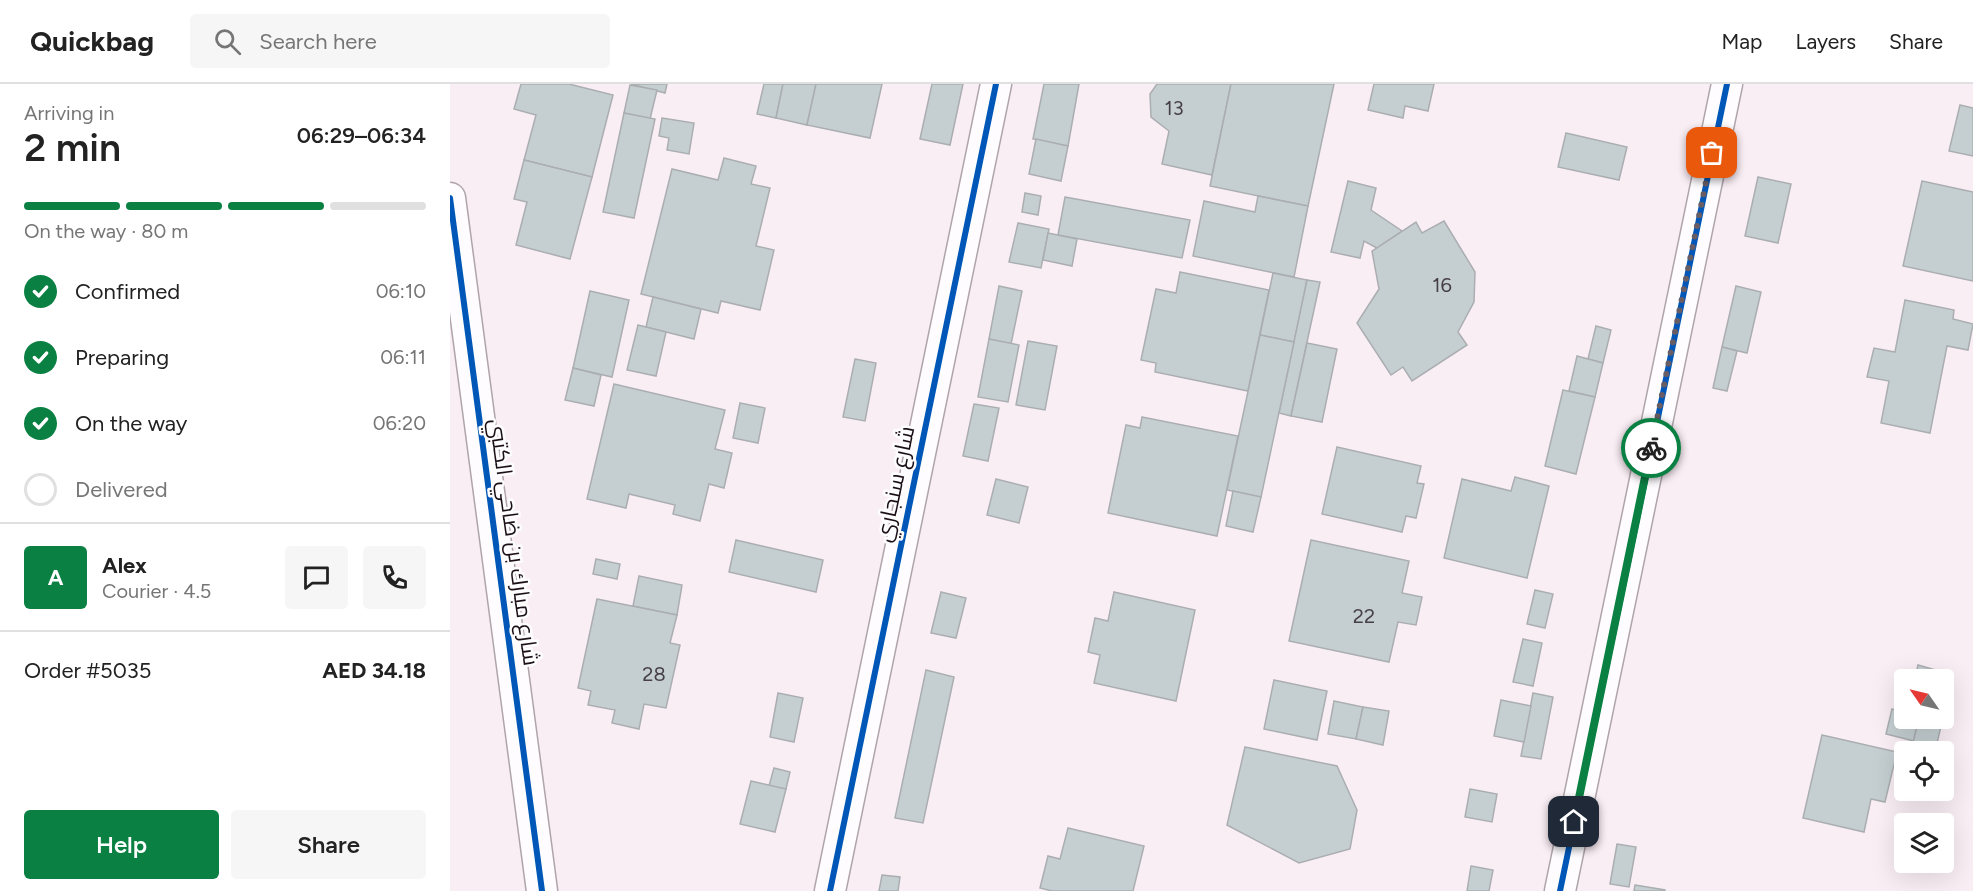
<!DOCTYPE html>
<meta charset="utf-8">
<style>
:root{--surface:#fff;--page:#f6f6f6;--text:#222;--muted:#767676;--line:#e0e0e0;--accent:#0b8043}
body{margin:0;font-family:Figtree,Cairo,sans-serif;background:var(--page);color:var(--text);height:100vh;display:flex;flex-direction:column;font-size:22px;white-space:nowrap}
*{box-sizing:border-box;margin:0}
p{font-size:20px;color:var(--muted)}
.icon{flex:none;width:33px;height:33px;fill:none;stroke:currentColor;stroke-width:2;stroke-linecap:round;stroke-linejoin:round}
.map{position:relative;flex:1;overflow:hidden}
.drawer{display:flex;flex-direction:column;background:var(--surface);width:450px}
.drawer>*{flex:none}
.needle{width:39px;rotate:304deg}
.controls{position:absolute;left:1444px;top:585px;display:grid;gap:12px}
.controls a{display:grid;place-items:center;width:60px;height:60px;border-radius:6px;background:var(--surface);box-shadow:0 6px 24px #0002;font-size:30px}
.pin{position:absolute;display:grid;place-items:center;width:51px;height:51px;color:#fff;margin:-26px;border-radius:12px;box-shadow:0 3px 9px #0006}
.courier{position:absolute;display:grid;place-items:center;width:60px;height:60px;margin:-30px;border:4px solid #0b8043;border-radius:50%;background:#fff;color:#222;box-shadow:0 2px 8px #0007}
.overview em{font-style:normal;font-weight:600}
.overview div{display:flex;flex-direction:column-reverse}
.overview{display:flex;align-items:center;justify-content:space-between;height:102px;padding:0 24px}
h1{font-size:39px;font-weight:600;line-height:45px}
.bar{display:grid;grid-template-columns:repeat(4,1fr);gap:9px 6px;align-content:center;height:72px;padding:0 24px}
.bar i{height:8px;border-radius:4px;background:var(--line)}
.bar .selected{background:var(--accent)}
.bar p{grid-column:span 4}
.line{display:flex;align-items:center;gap:15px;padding:0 24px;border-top:2px solid var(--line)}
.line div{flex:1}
.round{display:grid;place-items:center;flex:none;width:63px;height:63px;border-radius:6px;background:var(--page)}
ol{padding:0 24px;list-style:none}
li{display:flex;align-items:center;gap:18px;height:66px}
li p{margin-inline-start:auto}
li .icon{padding:6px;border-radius:50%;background:var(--accent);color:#fff;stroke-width:4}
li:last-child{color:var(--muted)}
li i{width:33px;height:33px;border:3px solid var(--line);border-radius:50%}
.cta{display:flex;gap:12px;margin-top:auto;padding:12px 24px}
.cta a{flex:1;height:69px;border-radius:6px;background:var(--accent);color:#fff;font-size:24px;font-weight:600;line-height:69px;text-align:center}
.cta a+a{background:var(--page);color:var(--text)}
header{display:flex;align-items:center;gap:36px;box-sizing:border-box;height:84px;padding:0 30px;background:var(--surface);border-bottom:2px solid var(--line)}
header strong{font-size:28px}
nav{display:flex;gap:33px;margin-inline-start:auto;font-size:21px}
.search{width:420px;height:54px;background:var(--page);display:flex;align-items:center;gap:15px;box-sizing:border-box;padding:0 21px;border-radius:6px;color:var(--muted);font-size:22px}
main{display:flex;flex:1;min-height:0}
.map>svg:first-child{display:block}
.building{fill:#c5cfd2;stroke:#abaeb1;stroke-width:1.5}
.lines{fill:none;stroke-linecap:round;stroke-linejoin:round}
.street-casing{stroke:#afa4aa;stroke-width:33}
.street{stroke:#fefcfe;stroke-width:30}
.cycleway-casing{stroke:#fdfdfd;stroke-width:10}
.cycleway{stroke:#0057b8;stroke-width:6}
.done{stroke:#695d65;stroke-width:6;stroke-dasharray:0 10.8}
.route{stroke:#0b8043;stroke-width:8}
.labels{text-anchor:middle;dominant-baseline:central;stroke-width:5;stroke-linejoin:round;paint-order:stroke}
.number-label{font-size:20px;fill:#463f46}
.street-label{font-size:22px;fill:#1b0f17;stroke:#fdfdfd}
</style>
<header>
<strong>Quickbag</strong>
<div class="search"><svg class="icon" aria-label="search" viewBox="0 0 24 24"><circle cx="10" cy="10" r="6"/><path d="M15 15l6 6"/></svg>Search here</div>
<nav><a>Map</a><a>Layers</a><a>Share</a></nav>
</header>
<main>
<section class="drawer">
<div class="overview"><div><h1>2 min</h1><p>Arriving in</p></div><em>06:29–06:34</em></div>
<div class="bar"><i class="selected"></i><i class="selected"></i><i class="selected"></i><i></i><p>On the way · 80 m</p></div>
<ol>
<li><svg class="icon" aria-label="check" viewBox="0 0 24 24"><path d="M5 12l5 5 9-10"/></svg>Confirmed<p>06:10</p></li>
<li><svg class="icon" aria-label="check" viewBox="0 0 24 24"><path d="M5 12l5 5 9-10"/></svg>Preparing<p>06:11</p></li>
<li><svg class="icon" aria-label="check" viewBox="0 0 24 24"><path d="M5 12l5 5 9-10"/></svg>On the way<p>06:20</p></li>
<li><i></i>Delivered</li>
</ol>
<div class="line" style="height:108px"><b class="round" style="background:var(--accent);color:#fff">A</b><div><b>Alex</b><p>Courier · 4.5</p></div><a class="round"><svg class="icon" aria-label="chat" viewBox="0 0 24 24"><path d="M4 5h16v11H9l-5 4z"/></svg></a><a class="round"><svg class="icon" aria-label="phone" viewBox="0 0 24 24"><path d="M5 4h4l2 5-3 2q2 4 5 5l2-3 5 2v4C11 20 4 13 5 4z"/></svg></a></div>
<div class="line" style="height:78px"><div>Order #5035</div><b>AED 34.18</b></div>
<div class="cta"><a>Help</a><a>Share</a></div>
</section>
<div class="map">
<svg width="1523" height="807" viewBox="0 0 1523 807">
<rect width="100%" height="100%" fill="#faeef5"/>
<g class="building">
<polygon points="71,0 119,0 163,11 142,93 74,76 86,31 64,25"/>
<polygon points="181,0 217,0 215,9"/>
<polygon points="314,0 333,0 326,34 307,30"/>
<polygon points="333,0 366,0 357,41 326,34"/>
<polygon points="366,0 432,0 420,54 357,41"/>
<polygon points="482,0 513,0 500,61 470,55"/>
<polygon points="594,0 629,0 618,62 583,55"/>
<polygon points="707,0 781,0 762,91 712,80 719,47 701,33 700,10"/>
<polygon points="781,0 884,0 858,122 760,102"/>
<polygon points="924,0 984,0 978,27 955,22 953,34 918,26"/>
<polygon points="180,1 207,6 200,35 174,29"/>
<polygon points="1510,21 1523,24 1523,72 1499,67"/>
<polygon points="174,29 205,35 184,134 153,128"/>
<polygon points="212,34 244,39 239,70 217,66 219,54 209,52"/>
<polygon points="1116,49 1177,63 1169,96 1108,83"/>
<polygon points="586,55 618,62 611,97 579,90"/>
<polygon points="274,74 306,82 301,100 320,104 306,162 324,166 310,226 271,217 268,229 191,210 222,85 268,96"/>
<polygon points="74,76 142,93 120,175 66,161 77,118 64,115"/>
<polygon points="1308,93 1341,100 1328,159 1295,152"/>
<polygon points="898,97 926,104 921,126 952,147 927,164 914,157 910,174 881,168"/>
<polygon points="1472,97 1523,108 1523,197 1453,182"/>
<polygon points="575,109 591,112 588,131 572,128"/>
<polygon points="808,112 858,122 844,193 743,172 754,117 805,128"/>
<polygon points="615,113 740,136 732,174 608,151"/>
<polygon points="994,137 1025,188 1024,218 1008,248 1017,261 962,297 953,283 941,291 907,239 929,205 922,167 966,138 972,149"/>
<polygon points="568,139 599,145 591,184 559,178"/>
<polygon points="598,149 627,155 622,182 593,176"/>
<polygon points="730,188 819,206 798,307 705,288 706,279 691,276 706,205 726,209"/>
<polygon points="823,189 857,196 844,258 810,251"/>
<polygon points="857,196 870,198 841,332 829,329"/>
<polygon points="549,202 572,207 561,260 539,255"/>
<polygon points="1286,202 1311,208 1297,269 1272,263"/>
<polygon points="140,207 179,216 162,293 123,284"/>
<polygon points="203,213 251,225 244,255 196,243"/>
<polygon points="1455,216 1504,226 1503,235 1523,240 1518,266 1497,262 1480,349 1431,339 1439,297 1417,293 1424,264 1445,268"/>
<polygon points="188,241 216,248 206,292 177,286"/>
<polygon points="1146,242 1161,246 1153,279 1138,275"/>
<polygon points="810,251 844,258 811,413 777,406"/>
<polygon points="539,255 569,261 558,318 528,313"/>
<polygon points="578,257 607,262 595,326 566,321"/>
<polygon points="857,259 887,265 872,338 841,332"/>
<polygon points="1272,263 1287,267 1277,307 1263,304"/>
<polygon points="1127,272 1153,279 1145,313 1119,307"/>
<polygon points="405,275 426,279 415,337 393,333"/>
<polygon points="123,284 151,291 144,322 115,316"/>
<polygon points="164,300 275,326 265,365 282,369 274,404 259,400 250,437 223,430 225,421 179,410 176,424 137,415"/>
<polygon points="1113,306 1145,313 1126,390 1095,382"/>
<polygon points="290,319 315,324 308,359 283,354"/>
<polygon points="524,320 549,324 538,377 513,372"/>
<polygon points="692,333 788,352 767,452 658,429 676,341 690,344"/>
<polygon points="887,363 971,382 967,399 974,400 966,434 956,432 952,448 872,430"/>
<polygon points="1065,393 1099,402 1077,494 994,474 1012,395 1061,407"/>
<polygon points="546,395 578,403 569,439 537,431"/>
<polygon points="783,407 811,413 803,448 776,442"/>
<polygon points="286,456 373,476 366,508 279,488"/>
<polygon points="861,456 959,477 952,509 972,513 966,541 948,538 939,578 839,557"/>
<polygon points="146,475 170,480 167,495 143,490"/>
<polygon points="189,492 232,501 227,531 183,522"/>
<polygon points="1085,506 1103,510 1095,544 1077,540"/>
<polygon points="491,508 516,514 506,554 481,549"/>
<polygon points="664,508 745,526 726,617 644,599 650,571 638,568 645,534 658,537"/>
<polygon points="147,515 227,531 220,559 230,561 216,624 194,620 189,645 162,639 165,626 138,621 141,607 128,604"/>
<polygon points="1073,555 1092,559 1083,602 1063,598"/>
<polygon points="1468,581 1496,589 1494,596 1465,594"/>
<polygon points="476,586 504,593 473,739 445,734"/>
<polygon points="824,596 877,607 867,656 814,645"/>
<polygon points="328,609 353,614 344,658 320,653"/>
<polygon points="1083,609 1103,613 1091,675 1071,672"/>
<polygon points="1051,616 1081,622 1074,658 1044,652"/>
<polygon points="884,617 913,623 906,655 878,650"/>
<polygon points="913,623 939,627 933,661 906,655"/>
<polygon points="1442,625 1455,628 1455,634 1469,634 1464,657 1436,650"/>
<polygon points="1468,637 1491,642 1485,668 1461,668"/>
<polygon points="1372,651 1447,668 1435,718 1421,715 1414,748 1353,734"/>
<polygon points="795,663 887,682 907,726 900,765 849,779 777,741"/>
<polygon points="324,684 340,688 336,705 319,702"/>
<polygon points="301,697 336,705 325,748 290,740"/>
<polygon points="1020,705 1047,710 1042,738 1015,733"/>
<polygon points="618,744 694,762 683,807 602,807 590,804 598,772 610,775"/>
<polygon points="1167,760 1186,763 1179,803 1160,800"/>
<polygon points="1021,782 1043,786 1039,807 1017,807"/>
<polygon points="432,791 450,793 448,807 429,807"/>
<polygon points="1185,801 1215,806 1215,807 1184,807"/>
</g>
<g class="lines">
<g class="street-casing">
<g id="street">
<polyline points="0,114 92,807"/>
<polyline points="380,807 546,0"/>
<polyline points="1110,807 1277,0"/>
</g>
</g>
<use href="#street" class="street"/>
<g class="cycleway-casing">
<g id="cycleway">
<polyline points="0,114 92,807"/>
<polyline points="380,807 546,0"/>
<polyline points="1110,807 1277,0"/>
</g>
</g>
<use href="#cycleway" class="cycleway"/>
</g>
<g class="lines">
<polyline class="done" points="1201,364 1262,69"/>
<polyline class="route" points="1124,738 1201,364"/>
</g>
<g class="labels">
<g class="number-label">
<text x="724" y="24">13</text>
<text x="992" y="201">16</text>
<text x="914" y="532">22</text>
<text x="204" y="590">28</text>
</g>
<g class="street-label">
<text transform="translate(445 400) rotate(-78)">شارع سنجاري</text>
<text transform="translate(64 458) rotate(82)">شارع مبارك بن ضاحي الكتبي</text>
</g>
</g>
</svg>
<div class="controls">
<a><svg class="needle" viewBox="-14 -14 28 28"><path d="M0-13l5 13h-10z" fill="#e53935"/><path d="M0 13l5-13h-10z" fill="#767676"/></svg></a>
<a><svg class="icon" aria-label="locate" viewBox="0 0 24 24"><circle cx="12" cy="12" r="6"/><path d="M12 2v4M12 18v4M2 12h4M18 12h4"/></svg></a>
<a><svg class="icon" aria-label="layers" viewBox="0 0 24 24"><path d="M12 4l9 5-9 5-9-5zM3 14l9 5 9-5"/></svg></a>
</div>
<div class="pin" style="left:1262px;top:69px;background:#ea580c"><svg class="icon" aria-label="bag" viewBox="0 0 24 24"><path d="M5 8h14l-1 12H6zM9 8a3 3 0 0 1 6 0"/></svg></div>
<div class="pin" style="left:1124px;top:738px;background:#1f2937"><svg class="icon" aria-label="home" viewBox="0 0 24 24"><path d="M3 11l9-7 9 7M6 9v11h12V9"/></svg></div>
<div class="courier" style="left:1201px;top:364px"><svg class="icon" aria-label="bike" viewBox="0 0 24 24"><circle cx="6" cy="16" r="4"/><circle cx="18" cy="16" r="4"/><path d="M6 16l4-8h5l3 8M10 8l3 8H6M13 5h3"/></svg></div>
</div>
</main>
